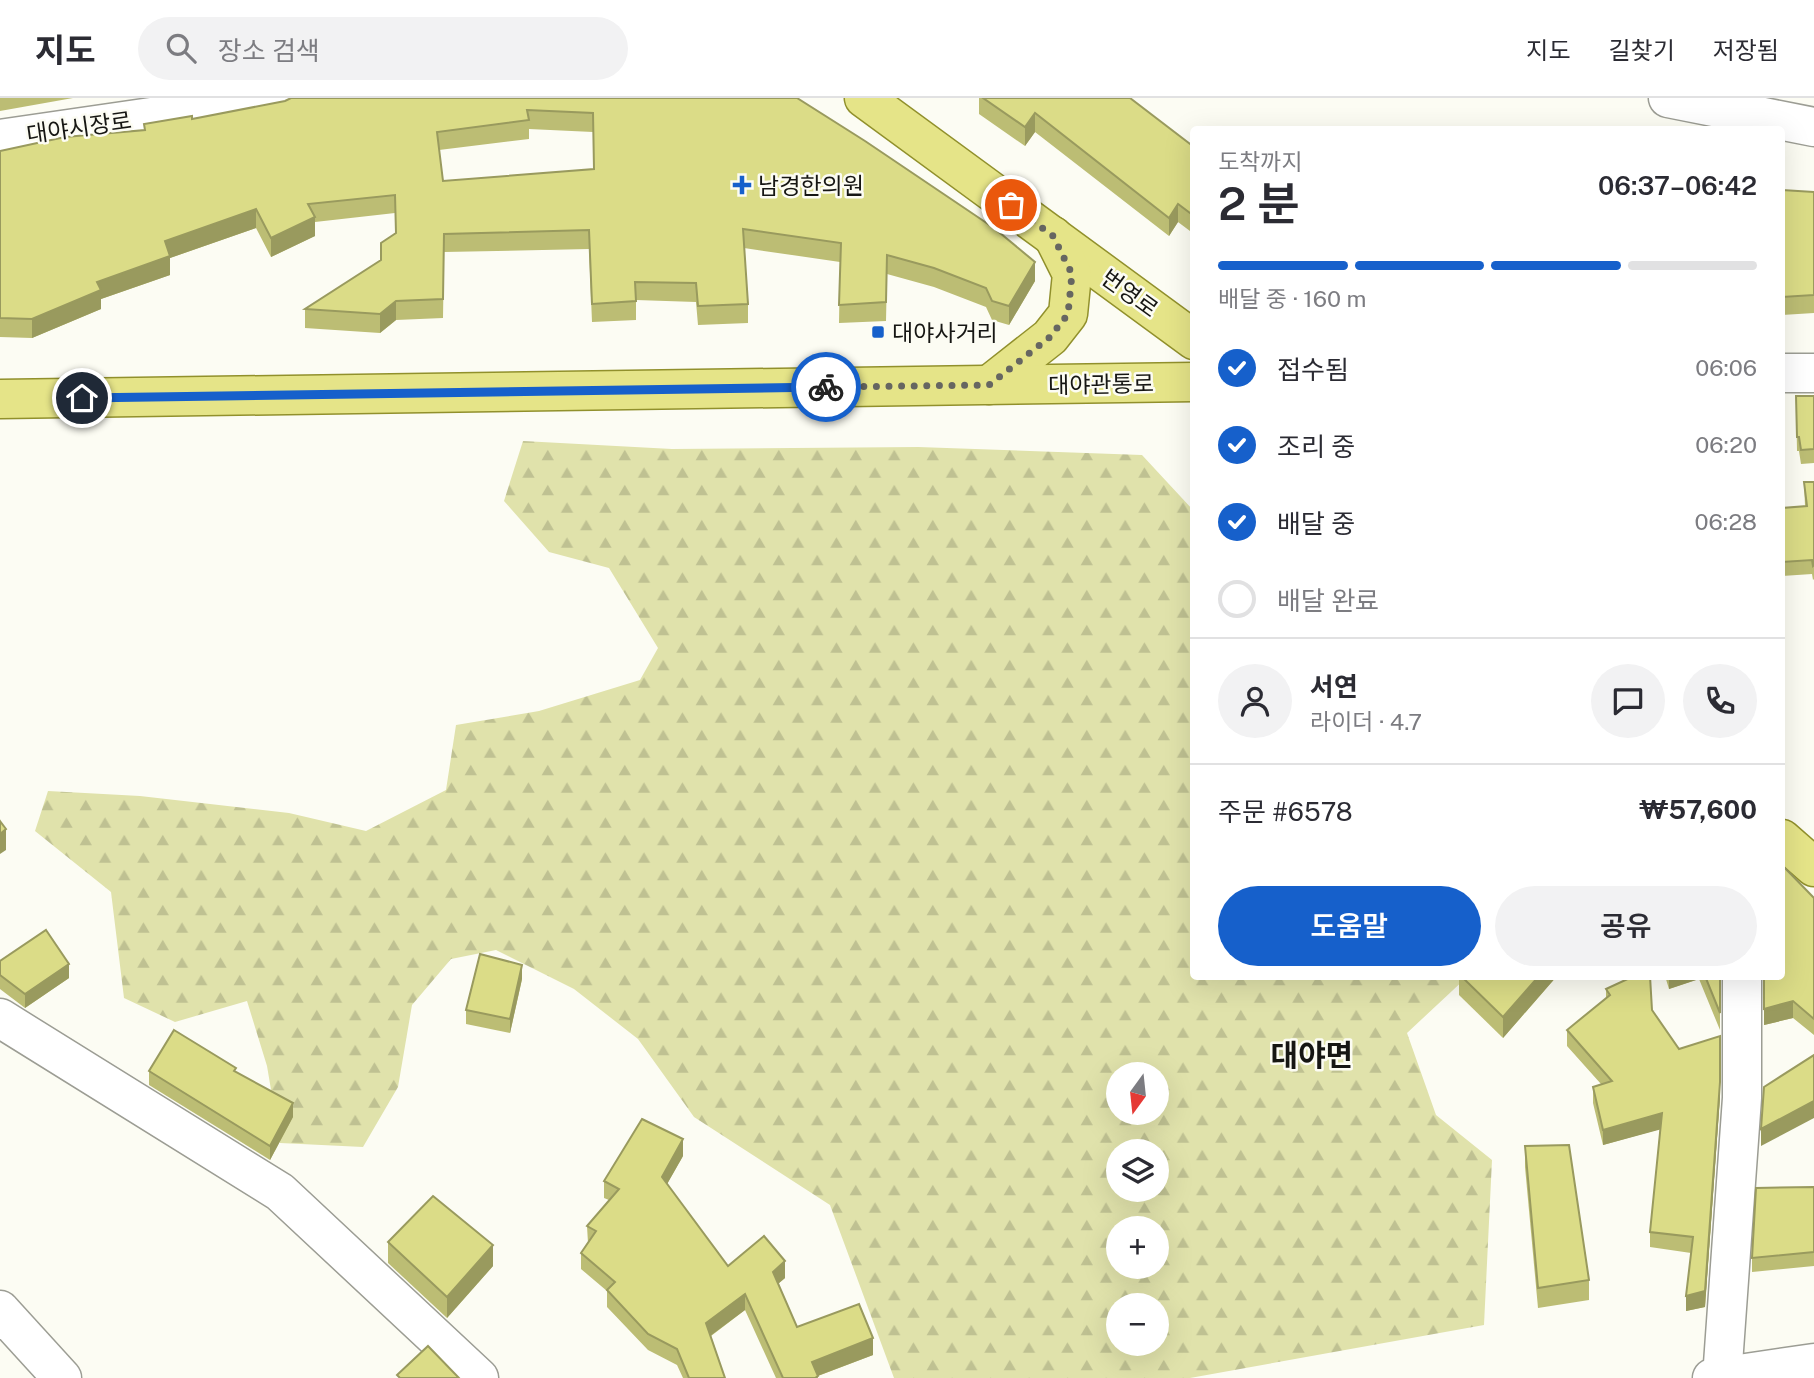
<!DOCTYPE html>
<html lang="ko">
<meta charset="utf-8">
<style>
:root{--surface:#fff;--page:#f2f2f3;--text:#2b2b33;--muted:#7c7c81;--line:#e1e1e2;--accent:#1660cb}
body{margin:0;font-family:"Public Sans","Noto Sans KR",sans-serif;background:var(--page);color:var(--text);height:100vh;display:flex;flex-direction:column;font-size:26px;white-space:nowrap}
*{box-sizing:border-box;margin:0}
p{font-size:23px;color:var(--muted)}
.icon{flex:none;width:38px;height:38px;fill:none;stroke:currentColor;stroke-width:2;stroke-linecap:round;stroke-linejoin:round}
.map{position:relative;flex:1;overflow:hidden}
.sheet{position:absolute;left:1190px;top:28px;width:595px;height:854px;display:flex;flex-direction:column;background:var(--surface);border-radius:7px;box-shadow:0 7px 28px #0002}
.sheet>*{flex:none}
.needle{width:46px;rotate:195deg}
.tools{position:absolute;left:1106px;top:964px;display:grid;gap:14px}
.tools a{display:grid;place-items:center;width:63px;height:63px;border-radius:50%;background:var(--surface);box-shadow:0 7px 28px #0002;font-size:35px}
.pin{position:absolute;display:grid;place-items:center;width:60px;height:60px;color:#fff;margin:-30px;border:4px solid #fff;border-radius:50%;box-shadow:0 2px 7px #0007}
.courier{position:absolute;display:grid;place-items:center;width:70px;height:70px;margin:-35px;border:5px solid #1660cb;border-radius:50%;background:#fff;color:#222;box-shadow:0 2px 9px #0007}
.summary em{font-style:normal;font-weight:600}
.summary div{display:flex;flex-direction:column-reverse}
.summary{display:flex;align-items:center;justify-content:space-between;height:119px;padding:0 28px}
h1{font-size:46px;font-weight:600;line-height:52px}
.bar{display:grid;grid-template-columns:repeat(4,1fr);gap:10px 7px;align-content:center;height:84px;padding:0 28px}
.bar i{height:9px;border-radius:5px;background:var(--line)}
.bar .selected{background:var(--accent)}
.bar p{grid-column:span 4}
.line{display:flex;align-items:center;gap:18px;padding:0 28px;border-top:2px solid var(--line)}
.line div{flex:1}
.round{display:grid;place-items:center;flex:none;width:74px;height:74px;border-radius:37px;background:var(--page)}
ol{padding:0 28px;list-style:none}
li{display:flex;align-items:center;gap:21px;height:77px}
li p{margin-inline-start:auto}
li .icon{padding:7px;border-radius:50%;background:var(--accent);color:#fff;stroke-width:4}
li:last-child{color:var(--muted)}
li i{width:38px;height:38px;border:4px solid var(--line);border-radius:50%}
.action{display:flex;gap:14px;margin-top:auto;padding:14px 28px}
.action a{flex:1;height:80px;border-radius:42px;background:var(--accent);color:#fff;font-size:28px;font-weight:600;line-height:80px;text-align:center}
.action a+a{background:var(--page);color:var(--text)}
header{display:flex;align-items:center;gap:42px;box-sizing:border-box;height:98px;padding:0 35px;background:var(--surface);border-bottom:2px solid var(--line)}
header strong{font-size:33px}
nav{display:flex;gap:38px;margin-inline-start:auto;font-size:24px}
.search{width:490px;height:63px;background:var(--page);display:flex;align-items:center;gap:18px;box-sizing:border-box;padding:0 24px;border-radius:38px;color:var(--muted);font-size:26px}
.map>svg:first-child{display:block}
.forest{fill:url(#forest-firs);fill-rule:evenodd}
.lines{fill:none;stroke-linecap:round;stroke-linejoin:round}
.minor-casing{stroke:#9c9d94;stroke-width:41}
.major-casing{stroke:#91902c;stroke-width:41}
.minor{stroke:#fff;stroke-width:38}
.major{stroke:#e5e488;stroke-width:38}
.wall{fill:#bcbd74;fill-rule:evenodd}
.shaded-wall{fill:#999a5e}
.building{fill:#dbdc87;stroke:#999a5e;stroke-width:2;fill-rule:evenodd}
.done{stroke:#666661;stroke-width:7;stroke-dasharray:0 12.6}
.route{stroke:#1660cb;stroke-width:9}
.poi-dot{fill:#1660cb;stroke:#fcfcf3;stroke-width:2.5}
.labels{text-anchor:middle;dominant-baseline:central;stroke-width:5;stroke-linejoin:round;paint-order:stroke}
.street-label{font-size:23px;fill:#161613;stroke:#fcfcf3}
.poi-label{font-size:23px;fill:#161613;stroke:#fcfcf3;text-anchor:start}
.district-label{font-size:30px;font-weight:bold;fill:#161613;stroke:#fcfcf3}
</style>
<header>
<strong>지도</strong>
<div class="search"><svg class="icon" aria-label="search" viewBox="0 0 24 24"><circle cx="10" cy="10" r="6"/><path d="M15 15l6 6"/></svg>장소 검색</div>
<nav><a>지도</a><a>길찾기</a><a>저장됨</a></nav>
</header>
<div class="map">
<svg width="1814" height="1280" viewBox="0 0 1814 1280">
<defs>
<pattern id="forest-firs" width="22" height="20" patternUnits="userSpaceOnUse" patternTransform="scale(1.75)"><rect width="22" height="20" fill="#e0e2ab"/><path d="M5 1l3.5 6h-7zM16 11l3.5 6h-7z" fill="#bfc192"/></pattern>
</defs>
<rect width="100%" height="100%" fill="#fcfcf3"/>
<path class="forest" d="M523 343 672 351 918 349 1142 357 1193 412 1194 878 1467 879 1407 935 1436 1017 1492 1062 1484 1227 1190 1280H894L830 1107 694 1019 638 941 574 891 496 852 451 861 412 907 398 989 363 1049 280 1045 267 968 247 903 175 924 124 900 111 794 35 733 48 693 140 698 289 715 366 733 446 692 456 627 539 613 640 582 658 550 609 470 549 454 504 403ZM1118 976H1157V1015H1118ZM1118 1054H1157V1092H1118ZM1118 1130H1157V1169H1118ZM1118 1208H1157V1246H1118Z"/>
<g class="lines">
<g class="minor-casing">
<g id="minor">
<polyline points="1668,0 1814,29"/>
<polyline points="0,41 282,0"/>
<polyline points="1782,275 1814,275"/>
<polyline points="0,920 280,1094 479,1280"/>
<polyline points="0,1212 62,1280"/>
<polyline points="1712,1280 1814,1265"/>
<polyline points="1722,1280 1742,1000 1742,878"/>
</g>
</g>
<g class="major-casing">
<g id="major">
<polyline points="864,0 1194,242"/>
<polyline points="989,287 1050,239 1068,216 1072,176 1053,138"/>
<polyline points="0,301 1194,284"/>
<polyline points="1782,741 1814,769"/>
</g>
</g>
<use href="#minor" class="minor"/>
<use href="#major" class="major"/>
</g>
<g class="wall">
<polygon points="0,0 73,0 0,13"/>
<path d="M797 0 1035 183 1009 227 992 222 986 209 934 189 887 176 886 223 839 225 840 164 744 150 748 206V225L698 227 696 204 636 202V222L592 224 589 151 444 154 443 220 396 222 380 235 305 230V211L381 162 395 135V115L315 124V138L271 159 256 130 170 160V177L101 201V211L32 240 0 239V53L144 32V26L192 21ZM529 31 593 34V71L443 83 439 52 529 41Z"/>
<polygon points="979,0 1130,0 1194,49 1194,136 1178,124 1169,138 1035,34 1025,48 979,16"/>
<polygon points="1782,92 1814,94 1814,215 1782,217"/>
<polygon points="1796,298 1814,298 1814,365 1801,366 1799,353 1797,353"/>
<polygon points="1804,384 1814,384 1814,481 1813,482 1812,476 1782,478 1782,410 1805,408"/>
<polygon points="1814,800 1814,937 1793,920 1764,927 1764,878"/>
<polygon points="0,863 69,880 25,910 0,891"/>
<polygon points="1459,878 1557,878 1503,940 1459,897"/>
<polygon points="1665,878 1720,878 1720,932 1699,881 1669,891"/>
<polygon points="522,881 510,935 466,926 466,912"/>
<polygon points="1606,891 1652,912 1679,951 1720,999 1705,1209 1686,1213 1691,1155 1650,1149 1650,1134 1660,1031 1603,1047 1593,1005 1593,989 1601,986 1567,948 1567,932 1606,901"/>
<polygon points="149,973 236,974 293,1019 270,1062 149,987"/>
<polygon points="1525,1048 1589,1182 1589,1202 1538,1210 1525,1069"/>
<polygon points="683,1058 667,1086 728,1168 785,1180 778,1186 797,1229 873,1257 818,1278 818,1280 776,1280 745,1212 711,1238 725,1280 683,1280 677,1267 648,1252 607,1209 607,1193 581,1171 581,1155 588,1145 587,1128 609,1102 604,1100 604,1083"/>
<polygon points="1814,1089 1814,1168 1752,1174 1752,1160"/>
<polygon points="388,1144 493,1168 447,1220 388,1165"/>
</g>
<g class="shaded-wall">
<polygon points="1035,15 1035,34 1025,48 1025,29"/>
<polygon points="1178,106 1178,124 1169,138 1169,120"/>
<polygon points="256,111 256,130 170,160 170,177 101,201 101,211 32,240 32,221 97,184 165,143"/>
<polygon points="315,119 315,138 271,159 271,140"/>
<polygon points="1035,164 1035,183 1009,227 1009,208"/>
<polygon points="396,203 396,222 380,235 380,216"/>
<polygon points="6,731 6,752 0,756 0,736"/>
<polygon points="69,866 69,880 25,910 25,896"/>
<polygon points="522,867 522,881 510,935 510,921"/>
<polygon points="1539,878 1557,878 1503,940 1503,919"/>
<polygon points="1669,878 1699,878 1699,881 1669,891"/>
<polygon points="1793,903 1793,920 1764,927 1764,911"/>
<polygon points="1720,984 1720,999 1705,1209 1686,1213 1686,1198"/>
<polygon points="1814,1003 1814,1020 1761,1048 1761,1031"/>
<polygon points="293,1005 293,1019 270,1062 270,1048"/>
<polygon points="1662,1015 1662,1031 1603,1047 1603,1032"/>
<polygon points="683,1041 683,1058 662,1095 662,1079"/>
<polygon points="493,1147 493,1168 447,1220 447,1199"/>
<polygon points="785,1163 785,1180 773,1190 773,1174"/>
<polygon points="745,1196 745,1212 706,1241 706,1225"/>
<polygon points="873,1240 873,1257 812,1280 812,1264"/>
</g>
<g class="building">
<path d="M291 0H797L865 43 994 130 1035 164 1009 208 992 203 986 190 934 170 887 157 886 204 839 207 841 145 743 131 748 206 698 208 696 185 635 184 636 203 592 206 589 132 444 136 443 201 396 203 380 216 305 211 381 162V145L396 135 395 97 308 106 315 119 271 140 256 111 165 143 170 158 97 184 101 192 32 221 0 220V53L65 39 145 32 144 26 192 18V21L285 3ZM527 12 593 15 594 71 443 83 437 34 529 22Z"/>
<polygon points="983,0 1130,0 1194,49 1194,118 1178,106 1169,120 1035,15 1025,29"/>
<polygon points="1782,92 1814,94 1814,197 1782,199"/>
<polygon points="1796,298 1814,298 1814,351 1801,352 1799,339 1797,339"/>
<polygon points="1804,384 1814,384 1814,467 1813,468 1812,462 1782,464 1782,410 1807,408"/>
<polygon points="0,723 6,731 0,736"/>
<polygon points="1782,767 1814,800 1814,921 1793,903 1764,911 1764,878 1782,878"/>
<polygon points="46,832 69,866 25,896 0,877 0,863"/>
<polygon points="480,856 522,867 510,921 466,912"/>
<polygon points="1461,878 1539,878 1503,919"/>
<polygon points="1634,878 1650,878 1652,912 1679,951 1720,938 1720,984 1705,1193 1686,1198 1693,1139 1650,1134 1662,1015 1603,1032 1593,989 1612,983 1567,932 1610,897 1606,891"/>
<polygon points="1705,878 1720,878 1720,915"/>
<polygon points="174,932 236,970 234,973 293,1005 270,1048 149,973"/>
<polygon points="1814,957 1814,1003 1761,1031 1764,989"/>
<polygon points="642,1021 683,1041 662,1079 728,1168 764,1138 785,1163 773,1174 797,1229 859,1206 873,1240 812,1264 818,1278 815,1280 783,1280 745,1196 706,1225 725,1280 689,1280 677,1251 648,1236 607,1192 615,1184 581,1155 596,1133 587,1128 619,1091 604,1083"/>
<polygon points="1569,1047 1589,1182 1538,1190 1525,1048"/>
<polygon points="1814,1089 1814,1154 1752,1160 1756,1090"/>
<polygon points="433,1098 493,1147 447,1199 388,1144"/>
<polygon points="428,1248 459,1280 400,1280 397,1277"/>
</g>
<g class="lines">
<polyline class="done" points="826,289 989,287 1050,239 1068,216 1072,176 1053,138 1011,107"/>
<polyline class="route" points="82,300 826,289"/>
</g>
<g class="poi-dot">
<path d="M738.5 76.5h7v7h7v7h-7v7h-7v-7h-7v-7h7z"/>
<rect x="871" y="227" width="14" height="14" rx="3.5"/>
</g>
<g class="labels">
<g class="street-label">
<text transform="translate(79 29) rotate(-8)">대야시장로</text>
<text transform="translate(1130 195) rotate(36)">번영로</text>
<text transform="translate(1101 286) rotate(-1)">대야관통로</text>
</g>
<g class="poi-label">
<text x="758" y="87">남경한의원</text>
<text x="892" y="234">대야사거리</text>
</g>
<g class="district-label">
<text x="1312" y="957">대야면</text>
</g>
</g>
</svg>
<div class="tools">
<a><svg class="needle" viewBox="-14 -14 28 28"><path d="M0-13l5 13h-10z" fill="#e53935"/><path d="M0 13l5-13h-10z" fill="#7c7c81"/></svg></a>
<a><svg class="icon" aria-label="layers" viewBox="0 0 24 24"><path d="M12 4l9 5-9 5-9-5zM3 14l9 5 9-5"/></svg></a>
<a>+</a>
<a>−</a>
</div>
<div class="pin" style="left:1011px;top:107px;background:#ea580c"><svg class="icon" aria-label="bag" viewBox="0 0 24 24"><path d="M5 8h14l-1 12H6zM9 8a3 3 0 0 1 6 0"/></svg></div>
<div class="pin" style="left:82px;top:300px;background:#1f2937"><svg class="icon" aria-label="home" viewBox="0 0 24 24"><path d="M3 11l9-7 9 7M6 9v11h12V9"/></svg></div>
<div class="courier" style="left:826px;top:289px"><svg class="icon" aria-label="bike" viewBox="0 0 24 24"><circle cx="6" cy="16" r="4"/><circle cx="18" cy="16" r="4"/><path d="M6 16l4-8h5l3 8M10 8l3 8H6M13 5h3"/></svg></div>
<section class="sheet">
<div class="summary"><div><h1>2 분</h1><p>도착까지</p></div><em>06:37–06:42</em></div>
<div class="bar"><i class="selected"></i><i class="selected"></i><i class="selected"></i><i></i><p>배달 중 · 160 m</p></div>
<ol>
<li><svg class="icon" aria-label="check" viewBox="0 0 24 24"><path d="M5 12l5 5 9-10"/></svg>접수됨<p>06:06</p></li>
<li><svg class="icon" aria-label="check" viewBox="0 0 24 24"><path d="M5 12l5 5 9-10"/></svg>조리 중<p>06:20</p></li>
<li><svg class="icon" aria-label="check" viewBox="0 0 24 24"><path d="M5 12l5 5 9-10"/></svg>배달 중<p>06:28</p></li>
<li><i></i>배달 완료</li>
</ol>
<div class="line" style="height:126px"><a class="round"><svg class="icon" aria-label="person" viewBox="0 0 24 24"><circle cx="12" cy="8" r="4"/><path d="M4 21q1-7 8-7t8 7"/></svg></a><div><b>서연</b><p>라이더 · 4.7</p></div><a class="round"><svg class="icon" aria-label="chat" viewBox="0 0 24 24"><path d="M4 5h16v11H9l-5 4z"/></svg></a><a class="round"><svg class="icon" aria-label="phone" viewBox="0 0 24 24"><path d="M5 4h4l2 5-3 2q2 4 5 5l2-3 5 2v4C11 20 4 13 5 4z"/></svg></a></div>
<div class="line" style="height:91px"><div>주문 #6578</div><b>₩57,600</b></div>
<div class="action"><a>도움말</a><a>공유</a></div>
</section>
</div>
